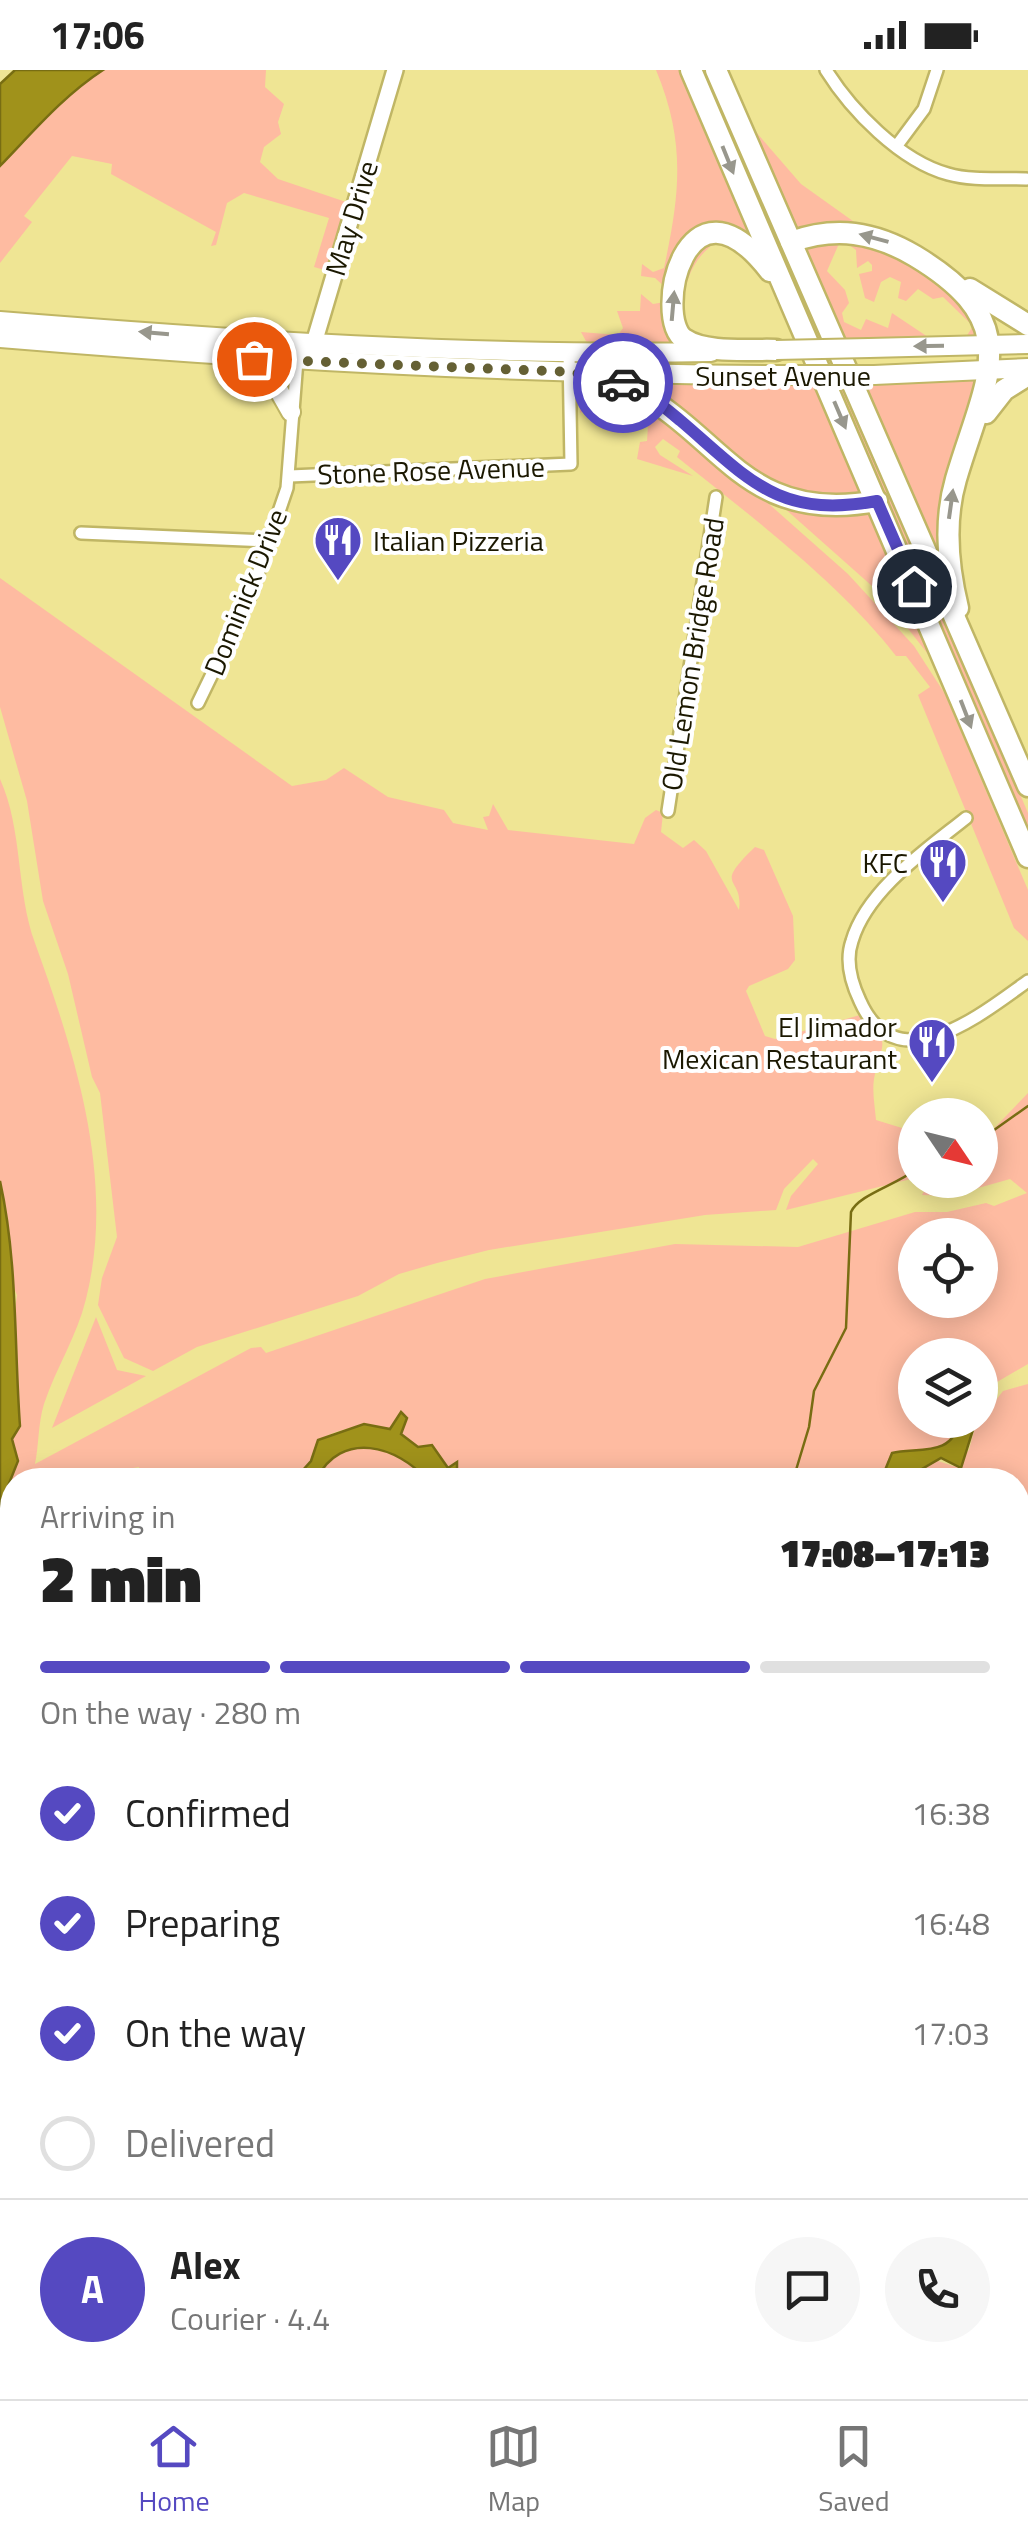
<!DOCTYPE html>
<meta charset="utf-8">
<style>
:root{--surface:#fff;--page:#f6f6f6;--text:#222;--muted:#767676;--line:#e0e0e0;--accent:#5549c1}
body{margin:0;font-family:"Titillium Web",sans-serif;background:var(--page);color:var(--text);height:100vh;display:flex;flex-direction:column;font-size:38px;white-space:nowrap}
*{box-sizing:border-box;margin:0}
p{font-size:32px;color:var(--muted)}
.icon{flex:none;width:55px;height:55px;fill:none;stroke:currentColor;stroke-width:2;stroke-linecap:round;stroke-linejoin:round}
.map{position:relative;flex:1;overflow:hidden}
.details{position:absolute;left:0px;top:1398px;width:1030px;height:932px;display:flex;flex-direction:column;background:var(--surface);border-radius:40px 40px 0 0;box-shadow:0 5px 25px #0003}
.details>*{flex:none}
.needle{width:65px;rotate:125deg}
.controls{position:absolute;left:898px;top:1028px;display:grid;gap:20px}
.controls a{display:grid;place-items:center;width:100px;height:100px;border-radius:50%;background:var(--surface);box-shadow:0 5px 25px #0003;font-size:50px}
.pin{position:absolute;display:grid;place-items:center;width:85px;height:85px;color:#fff;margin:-42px;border:5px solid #fff;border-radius:50%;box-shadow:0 2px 10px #0007}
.courier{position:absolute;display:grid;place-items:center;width:100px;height:100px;margin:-50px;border:8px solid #5549c1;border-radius:50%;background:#fff;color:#222;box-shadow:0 2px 12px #0007}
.overview em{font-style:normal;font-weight:800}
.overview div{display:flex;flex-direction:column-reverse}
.overview{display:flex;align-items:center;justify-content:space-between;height:170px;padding:0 40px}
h1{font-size:65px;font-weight:800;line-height:75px}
.bar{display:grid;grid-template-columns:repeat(4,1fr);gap:15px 10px;align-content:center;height:120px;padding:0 40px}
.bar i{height:12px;border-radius:8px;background:var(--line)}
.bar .current{background:var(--accent)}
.bar p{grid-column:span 4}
.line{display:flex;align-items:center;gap:25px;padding:0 40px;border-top:2px solid var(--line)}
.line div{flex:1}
.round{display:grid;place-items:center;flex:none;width:105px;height:105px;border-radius:52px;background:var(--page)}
ol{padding:0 40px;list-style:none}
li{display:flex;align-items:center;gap:30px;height:110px}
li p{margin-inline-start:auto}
li .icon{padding:10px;border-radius:50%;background:var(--accent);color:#fff;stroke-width:4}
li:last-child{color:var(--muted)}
li i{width:55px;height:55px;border:5px solid var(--line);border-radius:50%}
.status{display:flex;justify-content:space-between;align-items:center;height:70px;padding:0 50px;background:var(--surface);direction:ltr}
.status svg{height:28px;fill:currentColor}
.menu{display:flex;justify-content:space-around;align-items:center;height:140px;border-top:2px solid var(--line);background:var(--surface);font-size:28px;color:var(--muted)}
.menu a{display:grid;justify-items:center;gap:5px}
.menu .current{color:var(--accent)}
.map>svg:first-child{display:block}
.green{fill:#febba1;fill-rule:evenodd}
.water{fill:#a0921b;stroke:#786d13;stroke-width:2.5}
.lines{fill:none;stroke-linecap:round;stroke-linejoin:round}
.stream{stroke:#786d13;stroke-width:2.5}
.street-casing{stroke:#c0b665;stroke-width:16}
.secondary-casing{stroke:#c0b665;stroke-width:20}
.primary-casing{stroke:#c0b665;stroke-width:22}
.highway-casing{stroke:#c0b665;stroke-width:25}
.street{stroke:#fff;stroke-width:11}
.secondary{stroke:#fff;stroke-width:15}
.primary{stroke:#fff;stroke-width:18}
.highway{stroke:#fff;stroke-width:20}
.primary-bridge-casing{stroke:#c0b665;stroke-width:22;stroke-linecap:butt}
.primary-bridge{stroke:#fff;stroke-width:18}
.oneway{fill:#98978d}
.done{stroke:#656034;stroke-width:10;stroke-dasharray:0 18}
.route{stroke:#5549c1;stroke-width:12}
.labels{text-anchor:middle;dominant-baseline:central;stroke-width:8;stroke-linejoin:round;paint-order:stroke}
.street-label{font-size:28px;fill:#1b1801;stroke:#fff}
.poi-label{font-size:28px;fill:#1b1801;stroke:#fff;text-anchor:end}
</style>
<div class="status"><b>17:06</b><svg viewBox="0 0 49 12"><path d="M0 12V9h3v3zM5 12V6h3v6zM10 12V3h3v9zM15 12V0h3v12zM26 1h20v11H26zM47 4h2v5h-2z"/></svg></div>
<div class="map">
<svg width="1028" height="2329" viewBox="0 0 1028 2329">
<rect width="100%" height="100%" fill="#efe594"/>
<g class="green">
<path d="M103 0H266L265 17 284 34 278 52 281 64 264 77 260 92 278 109 349 133 328 201 314 197 329 148 244 123 227 133 216 175 211 176 216 162 111 104 112 94 72 86 24 146 32 152 0 193V96C34 62 63 26 103 0Z"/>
<path d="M656 0H683L757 173 722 168C681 193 679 233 689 275L587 273 581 262 618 265 623 258 617 241H640L641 224 653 234 665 232 666 218 655 208 641 206 642 194 653 202 664 198C680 124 686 72 656 0Z"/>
<polygon points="697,0 708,0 828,275 815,277"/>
<polygon points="750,55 801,114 972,236 978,267 966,267 973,256 943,227 933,229 918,219 906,231 898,228 901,212 890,207 881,212 874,232 865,228 859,204 872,201 872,195 868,191 857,198 856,180 841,169 827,201 845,220 849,233 842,243 844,252 861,260 866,249 888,258 892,243 931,269 841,275"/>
<polygon points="984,304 945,505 857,313"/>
<path d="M586 312H609L690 364 848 504 914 576 945 624 1028 820V871L1014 858 918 625 930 617 906 586H896C841 514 748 444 677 387L680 381 663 369 655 377 660 385 693 406 637 389 640 372 647 371 648 356 636 358 641 346 631 335 596 333 580 343 581 318Z"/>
<polygon points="787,312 819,315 938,597 881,524 667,334 659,313"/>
<polygon points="844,314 1028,743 1028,764 831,315"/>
<path d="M0 508 292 716 326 710 344 698 388 727 444 740 453 753 488 760 483 747 489 746 493 734 508 760 634 774 645 748 656 740 663 743 661 762 683 778 694 770 706 781 739 840C744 805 711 819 755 777L764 780 793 846 795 890 788 899 749 916 746 921 765 966 775 969 860 945C895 972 880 975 874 1009 872 1022 875 1037 876 1050L915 1062V1108L786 1140 791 1126 818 1094 813 1089 784 1119 776 1140 705 1145 489 1180 437 1193 399 1204 358 1226 197 1277 153 1301 124 1288 98 1235 102 1208 117 1167 100 1023 92 1007 68 904 43 831 27 731 0 637Z"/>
<path d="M0 709C23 760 16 821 35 873 75 984 116 1109 86 1229 77 1266 56 1298 44 1334 38 1353 39 1375 35 1394L251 1278 261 1277 266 1283 485 1209 675 1174 798 1177 915 1142H947L986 1133 994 1136 1027 1123 1010 1109 950 1126 922 1125 930 1110H980V1073L1028 1023V1294L985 1319 980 1316V1285H915V1350H959C955 1383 917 1384 890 1388L881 1410H463L443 1395 432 1375 418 1377 401 1364 397 1352 390 1359C364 1354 342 1357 318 1370L311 1391 294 1410H137L139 1397 122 1400 116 1410H12V1518L0 1532V1478L8 1416 18 1391 12 1369 20 1356 13 1254 17 1225 10 1210 0 1111ZM915 1165H980V1230H915Z"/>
<polygon points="96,1247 117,1300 146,1306 52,1358"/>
<polygon points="1028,1314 1028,1891 1018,1902 1018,1410 921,1408 922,1399 935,1390 953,1396 969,1380 980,1338 993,1334 1003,1321"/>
<path d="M363 1375 405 1387 427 1410H316C326 1391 343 1379 363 1375Z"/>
<polygon points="12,1553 12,1685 8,1694 1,1697 0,1561"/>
<polygon points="0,2007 12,2016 12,2144 6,2152 12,2163 12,2318 90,2318 107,2329 25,2329 15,2323 0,2329"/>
</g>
<g class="water">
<path d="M15 0H103C63 26 33 62 0 96V14Z"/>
<path d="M0 1111C18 1193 14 1276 20 1356L12 1369 18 1391 8 1416 0 1478Z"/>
<path d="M401 1342 407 1348 401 1364 418 1377 432 1375 448 1398 457 1392V1406L463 1410H427C398 1376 341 1359 316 1410H294L311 1391 318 1370 364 1354 390 1359Z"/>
<path d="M959 1350H976L961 1398 941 1388 922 1399V1410H909L908 1405 900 1410H881L892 1383C917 1377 954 1388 959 1350Z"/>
</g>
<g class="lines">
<g class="stream">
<polyline points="980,1070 1028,1036"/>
<path d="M793 1410 809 1357 814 1321 846 1258 851 1142C858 1125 896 1115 915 1100"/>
<polyline points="0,1579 12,1572"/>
</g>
<g class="street-casing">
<g id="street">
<path d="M826 0C851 40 900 91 948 104 972 111 1001 108 1026 109"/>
<polyline points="898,74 924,39 937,0"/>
<polyline points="290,406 571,394 569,282"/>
<polyline points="81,463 270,471"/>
<polyline points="198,633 251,524 287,418 297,290"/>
<polyline points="668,741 716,427"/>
<path d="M966 748C926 780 867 820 852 871 845 891 851 912 860 931 897 1015 984 942 1028 911"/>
<polyline points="0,1996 12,2005"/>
<polyline points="1018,2041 1028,2032"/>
<polyline points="1018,2142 1028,2141"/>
<polyline points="1018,2291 1028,2290"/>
<polyline points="163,2318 178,2329"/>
<polyline points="924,2318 938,2329"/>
<polyline points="298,2329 317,2318"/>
<polyline points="863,2329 872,2318"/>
</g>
</g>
<g class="secondary-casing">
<polyline id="secondary" points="307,280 314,273 395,0"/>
</g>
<g class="primary-casing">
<g id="primary">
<path d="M0 251C236 270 473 286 711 282"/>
<path d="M0 268C263 290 527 305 791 305"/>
<polyline points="869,278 1028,274"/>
<polyline points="242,292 274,312 291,342"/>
<polyline points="874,305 1028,298"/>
</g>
</g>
<g class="highway-casing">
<g id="highway">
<polyline points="691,0 1028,787"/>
<polyline points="716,0 1028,716"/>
<path d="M791 172C836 156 874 162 915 186 1028 254 986 307 956 409 944 450 948 497 958 538"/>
<path d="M770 201C685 92 653 248 684 269 705 284 751 279 776 280"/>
<polyline points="970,219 1028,255"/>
<path d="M592 305C717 335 726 459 877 431"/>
<polyline points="986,343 1004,320 1028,305"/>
<polyline points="1018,1912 1028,1900"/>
<polyline points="1018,1962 1028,1951"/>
<polyline points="671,2329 680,2318"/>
<polyline points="715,2329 723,2318"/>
</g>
</g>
<use href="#street" class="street"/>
<use href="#secondary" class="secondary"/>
<use href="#primary" class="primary"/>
<use href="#highway" class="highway"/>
<g class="primary-bridge-casing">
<g id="primary-bridge">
<polyline points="776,280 869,278"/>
<polyline points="791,305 874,305"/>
</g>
</g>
<use href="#primary-bridge" class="primary-bridge"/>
</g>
<defs><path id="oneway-solid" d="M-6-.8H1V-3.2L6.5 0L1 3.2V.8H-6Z" transform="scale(2.5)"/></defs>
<g class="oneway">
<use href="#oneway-solid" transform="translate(728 90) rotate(68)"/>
<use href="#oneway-solid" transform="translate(874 168) rotate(-165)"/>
<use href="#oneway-solid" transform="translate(673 236) rotate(-85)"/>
<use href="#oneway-solid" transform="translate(154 263) rotate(-175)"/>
<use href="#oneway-solid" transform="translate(929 276) rotate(179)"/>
<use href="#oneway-solid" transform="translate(840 345) rotate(67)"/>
<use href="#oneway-solid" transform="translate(951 434) rotate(-82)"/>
<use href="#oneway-solid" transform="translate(966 644) rotate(69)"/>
</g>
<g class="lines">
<polyline class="done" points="254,289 570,302 623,313"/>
<path class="route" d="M623 313C646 321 663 336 681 351 750 410 778 449 877 431L914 516"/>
</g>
<defs>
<g id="restaurant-pin" transform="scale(2.5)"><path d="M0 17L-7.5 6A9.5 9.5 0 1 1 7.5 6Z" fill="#5549c1" stroke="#fff"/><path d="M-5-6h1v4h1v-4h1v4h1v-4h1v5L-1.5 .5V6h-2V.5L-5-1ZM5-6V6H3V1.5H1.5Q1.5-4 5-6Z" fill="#fff"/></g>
</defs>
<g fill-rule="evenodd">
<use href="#restaurant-pin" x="338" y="470"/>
<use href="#restaurant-pin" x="943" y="792"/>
<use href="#restaurant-pin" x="932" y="972"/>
</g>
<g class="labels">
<g class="street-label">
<text transform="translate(351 148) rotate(-73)">May Drive</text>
<text x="783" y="305">Sunset Avenue</text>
<text transform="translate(431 400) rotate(-2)">Stone Rose Avenue</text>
<text transform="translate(245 522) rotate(-68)">Dominick Drive</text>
<text transform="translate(692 584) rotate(-81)">Old Lemon Bridge Road</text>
</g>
<g class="poi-label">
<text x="373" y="470" text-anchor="start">Italian Pizzeria</text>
<text x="908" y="792">KFC</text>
<text x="897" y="956">El Jimador<tspan x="897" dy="32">Mexican Restaurant</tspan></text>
</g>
</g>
</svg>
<div class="controls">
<a><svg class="needle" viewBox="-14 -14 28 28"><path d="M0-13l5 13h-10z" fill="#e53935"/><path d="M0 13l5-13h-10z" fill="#767676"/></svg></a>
<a><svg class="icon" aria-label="locate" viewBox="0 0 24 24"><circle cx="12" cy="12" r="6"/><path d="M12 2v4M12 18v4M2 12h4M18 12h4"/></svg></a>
<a><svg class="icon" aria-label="layers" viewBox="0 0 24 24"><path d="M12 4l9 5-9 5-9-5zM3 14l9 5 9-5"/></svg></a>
</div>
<div class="pin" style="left:254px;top:289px;background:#ea580c"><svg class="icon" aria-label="bag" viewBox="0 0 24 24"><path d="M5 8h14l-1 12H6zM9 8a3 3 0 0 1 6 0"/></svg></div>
<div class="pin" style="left:914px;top:516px;background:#1f2937"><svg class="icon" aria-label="home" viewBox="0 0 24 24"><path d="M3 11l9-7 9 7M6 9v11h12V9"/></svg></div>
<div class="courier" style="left:623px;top:313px"><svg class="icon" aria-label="car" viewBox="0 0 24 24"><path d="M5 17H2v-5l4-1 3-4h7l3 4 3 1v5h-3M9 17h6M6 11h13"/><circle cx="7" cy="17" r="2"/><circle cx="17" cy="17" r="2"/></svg></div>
<section class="details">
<div class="overview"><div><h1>2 min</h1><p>Arriving in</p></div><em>17:08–17:13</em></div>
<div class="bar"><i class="current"></i><i class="current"></i><i class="current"></i><i></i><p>On the way · 280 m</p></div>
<ol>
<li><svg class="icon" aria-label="check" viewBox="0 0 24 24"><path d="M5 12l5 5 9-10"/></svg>Confirmed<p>16:38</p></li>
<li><svg class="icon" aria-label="check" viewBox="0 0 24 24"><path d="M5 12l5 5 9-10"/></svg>Preparing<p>16:48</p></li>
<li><svg class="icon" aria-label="check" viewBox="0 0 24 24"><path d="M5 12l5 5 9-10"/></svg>On the way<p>17:03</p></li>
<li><i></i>Delivered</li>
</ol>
<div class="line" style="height:180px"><b class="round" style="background:var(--accent);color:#fff">A</b><div><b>Alex</b><p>Courier · 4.4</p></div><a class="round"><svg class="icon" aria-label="chat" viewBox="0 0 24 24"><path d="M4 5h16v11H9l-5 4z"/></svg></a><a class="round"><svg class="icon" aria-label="phone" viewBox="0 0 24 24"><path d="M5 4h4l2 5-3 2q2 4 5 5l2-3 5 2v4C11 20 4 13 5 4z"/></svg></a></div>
</section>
</div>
<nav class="menu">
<a class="current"><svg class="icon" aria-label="home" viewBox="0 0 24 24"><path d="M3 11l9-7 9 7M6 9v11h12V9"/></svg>Home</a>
<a><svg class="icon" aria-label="map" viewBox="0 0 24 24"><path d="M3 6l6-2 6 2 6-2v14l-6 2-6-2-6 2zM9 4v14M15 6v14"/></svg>Map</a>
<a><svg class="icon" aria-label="saved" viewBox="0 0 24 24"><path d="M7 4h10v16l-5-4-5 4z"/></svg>Saved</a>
</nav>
